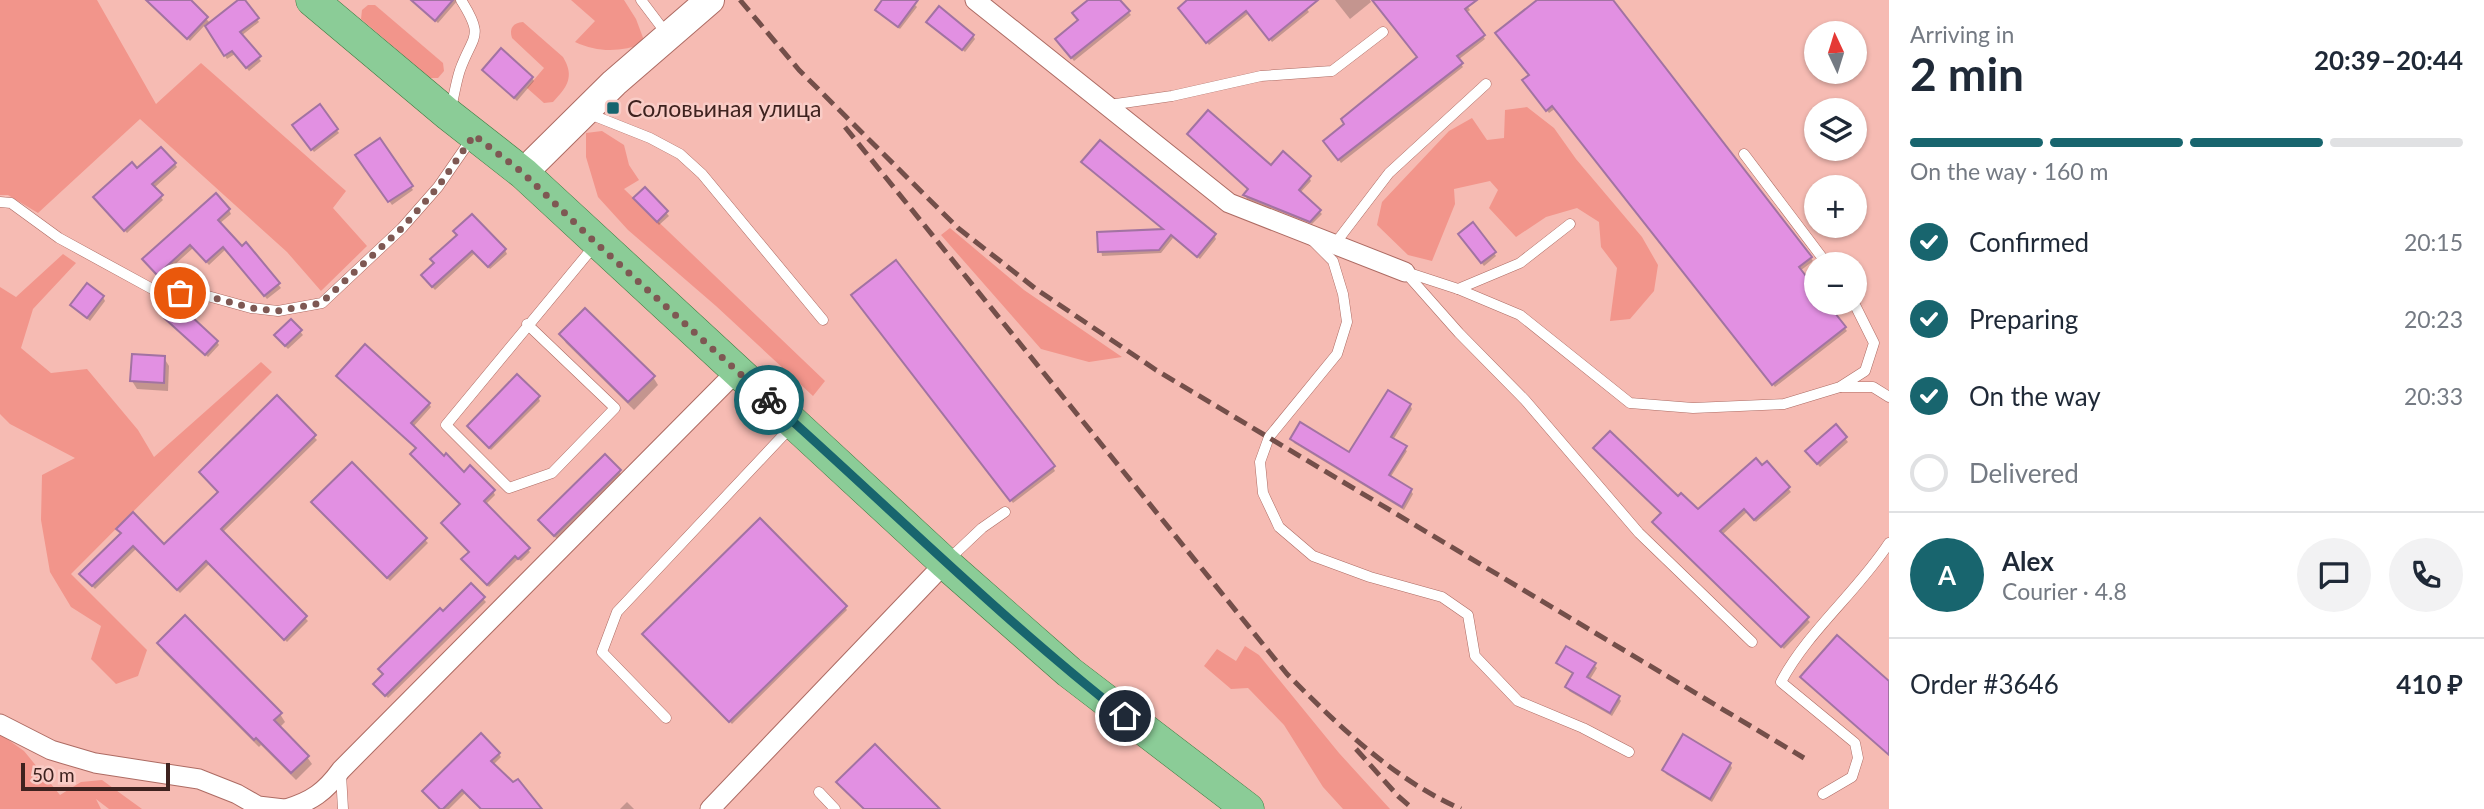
<!DOCTYPE html>
<meta charset="utf-8">
<style>
:root{--surface:#fff;--page:#f2f2f3;--text:#1f2937;--muted:#747a83;--line:#e0e1e3;--accent:#18656e}
body{margin:0;font-family:Lato,sans-serif;background:var(--page);color:var(--text);height:100vh;display:flex;flex-direction:column;font-size:26px;white-space:nowrap}
*{box-sizing:border-box;margin:0}
p{font-size:23px;color:var(--muted)}
.icon{flex:none;width:38px;height:38px;fill:none;stroke:currentColor;stroke-width:2;stroke-linecap:round;stroke-linejoin:round}
.map{position:relative;flex:1;overflow:hidden}
.panel{display:flex;flex-direction:column;background:var(--surface);width:595px}
.panel>*{flex:none}
.needle{width:46px;rotate:356deg}
.controls{position:absolute;left:1804px;top:21px;display:grid;gap:14px}
.controls a{display:grid;place-items:center;width:63px;height:63px;border-radius:50%;background:var(--surface);box-shadow:0 2px 5px #0004;font-size:35px}
.scale{position:absolute;left:21px;bottom:18px;width:149px;box-sizing:border-box;padding-left:7px;border:4px solid #3e221f;border-top:0;font-size:19px;line-height:24px;white-space:nowrap;color:#3e221f;-webkit-text-stroke:5px #f9ccc6;paint-order:stroke}
.pin{position:absolute;display:grid;place-items:center;width:60px;height:60px;color:#fff;margin:-30px;border:4px solid #fff;border-radius:50%;box-shadow:0 2px 7px #0007}
.courier{position:absolute;display:grid;place-items:center;width:70px;height:70px;margin:-35px;border:5px solid #18656e;border-radius:50%;background:#fff;color:#222;box-shadow:0 2px 9px #0007}
.summary em{font-style:normal;font-weight:700}
.summary div{display:flex;flex-direction:column-reverse}
.summary{display:flex;align-items:center;justify-content:space-between;height:119px;padding:0 21px}
h1{font-size:46px;font-weight:700;line-height:52px}
.bar{display:grid;grid-template-columns:repeat(4,1fr);gap:10px 7px;align-content:center;height:84px;padding:0 21px}
.bar i{height:9px;border-radius:5px;background:var(--line)}
.bar .active{background:var(--accent)}
.bar p{grid-column:span 4}
.line{display:flex;align-items:center;gap:18px;padding:0 21px;border-top:2px solid var(--line)}
.line div{flex:1}
.round{display:grid;place-items:center;flex:none;width:74px;height:74px;border-radius:37px;background:var(--page)}
ol{padding:0 21px;list-style:none}
li{display:flex;align-items:center;gap:21px;height:77px}
li p{margin-inline-start:auto}
li .icon{padding:7px;border-radius:50%;background:var(--accent);color:#fff;stroke-width:4}
li:last-child{color:var(--muted)}
li i{width:38px;height:38px;border:4px solid var(--line);border-radius:50%}
main{display:flex;flex:1;min-height:0}
.map>svg:first-child{display:block}
.green{fill:#f2958b}
.shadow{fill:#0003}
.building{fill:#e290e2;stroke:#a273a2;stroke-width:2}
.lines{fill:none;stroke-linecap:round;stroke-linejoin:round}
.lane-casing{stroke:#ad6b63;stroke-width:11}
.street-casing{stroke:#ad6b63;stroke-width:21}
.secondary-casing{stroke:#ad6b63;stroke-width:30}
.primary-casing{stroke:#3e7a40;stroke-width:33}
.lane{stroke:#fff;stroke-width:10}
.street{stroke:#fff;stroke-width:19}
.secondary{stroke:#fff;stroke-width:28}
.primary{stroke:#8bcc97;stroke-width:32}
.rail{stroke:#744f4a;stroke-width:5;stroke-dasharray:14 7;stroke-linecap:butt}
.done{stroke:#7e5853;stroke-width:7;stroke-dasharray:0 12.6}
.route{stroke:#18656e;stroke-width:9}
.poi-dot{fill:#18656e;stroke:#f9ccc6;stroke-width:2.5}
.labels{text-anchor:middle;dominant-baseline:central;stroke-width:5;stroke-linejoin:round;paint-order:stroke}
.poi-label{font-size:23px;fill:#3e221f;stroke:#f9ccc6;text-anchor:start}
</style>
<main>
<div class="map">
<svg width="1889" height="809" viewBox="0 0 1889 809">
<rect width="100%" height="100%" fill="#f6bbb3"/>
<g class="green">
<polygon points="0,0 97,0 156,104 201,63 346,191 333,208 367,246 321,291 287,252 140,119 38,213 8,195 0,195"/>
<path d="M571 0H624L636 19 645 43C621 52 599 53 575 42L595 21Z"/>
<polygon points="368,5 375,5 443,63 444,71 438,78 430,78 361,19 362,10"/>
<path d="M523 22 563 57C575 77 567 87 553 102L544 103 527 88 544 68 512 38C509 28 513 23 523 22Z"/>
<polygon points="1527,107 1554,128 1576,159 1642,237 1658,265 1654,291 1630,319 1610,321 1617,268 1601,247 1599,222 1577,208 1546,217 1516,237 1489,208 1498,190 1490,181 1454,189 1455,204 1432,261 1408,255 1377,225 1382,202 1449,131 1472,118 1487,140 1504,138 1505,110"/>
<polygon points="602,131 624,145 629,165 639,180 624,189 825,381 813,396 716,306 628,230 598,197 586,157 586,133"/>
<polygon points="950,228 1024,290 1122,357 1089,362 1041,349 941,235"/>
<polygon points="63,254 76,263 33,309 21,348 51,373 87,369 138,430 154,457 261,362 272,372 71,574 147,650 138,676 116,684 91,659 101,626 71,607 50,572 41,520 42,475 75,458 10,424 0,414 0,287 16,297"/>
<polygon points="1245,646 1259,655 1339,753 1390,809 1343,809 1323,787 1284,725 1248,688 1231,689 1204,666 1217,649 1236,661"/>
<polygon points="0,734 24,751 60,795 81,782 102,780 142,809 109,809 96,799 101,809 0,809"/>
</g>
<g class="shadow">
<polygon points="157,0 188,0 210,23 243,0 259,22 241,36 261,61 249,71 235,54 227,59 206,24 190,41 155,8"/>
<polygon points="424,0 458,0 438,23 421,9 419,6"/>
<polygon points="884,0 910,0 917,7 900,29 877,10"/>
<polygon points="1091,0 1119,0 1131,15 1074,61 1059,42 1080,21"/>
<polygon points="1190,0 1300,0 1309,12 1272,42 1249,13 1209,45 1182,12"/>
<polygon points="1335,0 1370,0 1371,2 1350,19"/>
<polygon points="1375,0 1463,0 1470,10 1466,13 1485,39 1458,60 1463,67 1341,163 1327,145 1419,58"/>
<polygon points="1540,0 1610,0 1811,258 1813,261 1800,271 1816,292 1816,303 1825,303 1847,331 1775,387 1556,108 1549,113 1526,84 1531,76"/>
<polygon points="929,22 973,36 975,39 965,52"/>
<polygon points="484,70 532,78 534,81 517,101"/>
<polygon points="319,107 339,133 314,152 296,129"/>
<polygon points="1189,134 1271,167 1309,177 1311,181 1300,193 1322,214 1312,224 1247,199 1245,195 1250,190"/>
<polygon points="379,140 413,190 392,205 357,155"/>
<polygon points="1083,163 1214,235 1216,239 1200,259 1173,238 1161,253 1102,256 1099,234 1165,231"/>
<polygon points="175,164 177,167 154,188 163,200 127,233 98,201 137,171"/>
<polygon points="645,189 669,216 659,225 638,202"/>
<polygon points="229,210 231,214 219,224 241,248 246,245 281,288 267,299 226,249 209,265 193,248 160,278 147,263"/>
<polygon points="458,236 505,250 507,254 490,269 475,253 435,290 425,279"/>
<polygon points="1462,238 1494,253 1496,256 1484,266"/>
<polygon points="103,297 105,301 90,321 72,306"/>
<polygon points="855,299 1053,467 1055,471 1013,503"/>
<polygon points="291,321 303,335 288,349 278,339"/>
<polygon points="169,322 217,342 219,345 208,357"/>
<polygon points="561,335 653,377 658,385 634,410 566,343"/>
<polygon points="164,358 169,366 168,391 137,389 132,381"/>
<polygon points="341,380 429,404 431,407 413,427 444,458 493,491 495,495 485,505 530,552 521,561 518,559 489,587 465,563 470,553 461,505 414,458 417,449"/>
<polygon points="538,397 540,401 491,450 471,430"/>
<polygon points="276,398 317,440 222,533 308,621 287,642 209,564 180,593 136,549 95,589 84,577 122,535 118,529 164,547 219,493 201,473"/>
<polygon points="1410,405 1412,409 1393,440 1407,451 1390,478 1411,491 1413,494 1404,510 1294,443 1292,439 1350,454"/>
<polygon points="1835,426 1848,442 1820,467 1809,455"/>
<polygon points="1767,463 1791,492 1756,522 1747,512 1722,535 1810,622 1784,649 1654,522 1678,498 1698,512"/>
<polygon points="352,465 428,543 390,581 315,506"/>
<polygon points="619,471 621,474 557,539 542,524"/>
<polygon points="471,586 486,602 388,698 378,688 443,614"/>
<polygon points="845,607 847,610 732,724 646,638"/>
<polygon points="159,643 280,714 285,722 279,728 307,757 312,764 296,780 261,745 259,747 163,651"/>
<polygon points="1558,663 1594,665 1597,668 1589,681 1618,697 1621,701 1612,716 1569,691 1567,687 1574,675"/>
<polygon points="1684,737 1730,764 1732,768 1712,802 1666,774 1664,770"/>
<polygon points="499,754 501,757 493,765 540,809 481,809 465,793 449,809 441,809 425,791"/>
<polygon points="627,802 634,809 620,809"/>
</g>
<g class="building">
<polygon points="146,0 191,0 208,17 187,39"/>
<polygon points="238,0 245,0 259,18 240,32 261,56 246,68 232,51 224,56 205,26"/>
<polygon points="411,0 453,0 435,21"/>
<polygon points="882,0 918,0 898,27 875,10"/>
<polygon points="1088,0 1120,0 1130,11 1071,58 1055,39 1078,20 1072,13"/>
<polygon points="1187,0 1318,0 1269,40 1246,11 1206,43 1178,8"/>
<polygon points="1372,0 1477,0 1465,9 1485,35 1457,56 1463,63 1338,160 1323,141 1344,124 1341,119 1417,57"/>
<polygon points="1537,0 1613,0 1812,257 1799,267 1816,289 1816,303 1827,303 1846,327 1772,385 1552,106 1546,111 1522,80 1529,75 1495,33"/>
<polygon points="939,6 974,35 962,50 926,22"/>
<polygon points="501,48 533,77 514,98 482,70"/>
<polygon points="320,104 338,129 311,150 292,125"/>
<polygon points="1208,110 1271,165 1283,151 1311,176 1299,190 1321,210 1310,222 1243,195 1248,189 1187,134"/>
<polygon points="380,138 413,186 388,202 355,155"/>
<polygon points="1100,140 1216,234 1197,257 1171,235 1159,250 1098,252 1097,232 1163,229 1081,162"/>
<polygon points="161,147 176,163 152,184 163,195 124,231 93,197 132,162 137,168"/>
<polygon points="645,187 668,211 657,222 633,198"/>
<polygon points="216,193 230,209 218,220 242,246 246,242 280,283 264,296 223,247 206,262 190,245 157,275 142,259"/>
<polygon points="472,214 506,249 488,267 472,251 432,287 421,275 434,263 430,259 457,235 453,231"/>
<polygon points="1473,222 1496,252 1481,263 1458,234"/>
<polygon points="896,260 1055,466 1010,501 851,295"/>
<polygon points="87,283 104,296 87,318 70,305"/>
<polygon points="177,303 218,341 205,355 164,318"/>
<polygon points="585,308 655,376 628,402 559,334"/>
<polygon points="291,319 302,330 285,346 274,335"/>
<polygon points="365,344 430,403 411,423 444,456 446,453 464,472 470,465 495,490 484,501 530,548 518,559 515,556 487,585 461,559 469,552 441,523 460,504 410,454 416,448 336,376"/>
<polygon points="132,354 165,356 164,383 130,381"/>
<polygon points="517,374 540,396 489,448 467,426"/>
<polygon points="1388,390 1411,404 1391,437 1407,446 1389,475 1412,489 1402,507 1290,439 1300,422 1349,452"/>
<polygon points="277,395 316,435 221,529 307,616 284,640 206,561 177,590 133,546 92,586 79,574 121,533 116,529 133,512 164,544 218,492 199,472"/>
<polygon points="1836,424 1847,437 1817,464 1805,451"/>
<polygon points="1610,431 1678,496 1681,493 1698,509 1756,458 1762,465 1767,461 1790,487 1754,520 1744,509 1720,531 1809,617 1781,647 1652,522 1661,513 1593,448"/>
<polygon points="605,454 621,470 554,536 538,520"/>
<polygon points="352,462 427,538 387,578 311,502"/>
<polygon points="760,518 847,606 729,722 642,634"/>
<polygon points="471,583 485,597 385,696 373,684 383,674 378,669 440,608 443,611"/>
<polygon points="185,615 282,713 274,720 309,756 291,773 256,738 254,740 157,643"/>
<polygon points="1837,635 1889,681 1889,755 1800,677"/>
<polygon points="1566,646 1596,663 1587,677 1620,696 1610,713 1565,687 1573,673 1556,663"/>
<polygon points="481,733 500,753 491,761 513,782 518,779 542,809 481,809 462,790 443,809 440,809 422,791"/>
<polygon points="1683,734 1731,763 1710,799 1662,770"/>
<polygon points="875,744 940,809 864,809 836,782"/>
</g>
<g class="lines">
<g class="lane-casing">
<g id="lane">
<polyline points="641,0 666,33"/>
<polyline points="1109,105 1172,96 1261,76 1332,71 1383,32"/>
<path d="M451 108C454 96 456 82 460 70 473 34 485 38 461 0"/>
<polyline points="587,113 650,138 680,154 702,174 823,320"/>
<polyline points="1744,154 1827,264"/>
<polyline points="0,202 11,203 59,238 156,291 204,295 251,308 278,311 322,303 402,228 438,187 472,138"/>
<polyline points="1312,240 1333,261 1343,294 1347,322 1337,354 1269,437 1260,462 1263,493 1279,527 1313,556 1370,577 1442,597 1468,615 1475,656 1518,701 1583,728 1629,752"/>
<polyline points="1334,245 1389,173 1486,84"/>
<polyline points="1405,272 1459,333 1525,400 1639,533 1752,642"/>
<polyline points="1406,272 1458,289 1520,263 1570,224"/>
<polyline points="1458,289 1520,315 1630,403 1693,408 1784,404 1840,387 1865,371 1874,343 1854,303"/>
<polyline points="527,324 615,408 552,473 509,488 446,425 595,245"/>
<polyline points="1841,387 1873,387 1889,397"/>
<polyline points="947,561 982,528 1005,512"/>
<polyline points="666,718 602,652 617,612 792,426"/>
<polyline points="341,774 343,809"/>
<polyline points="819,792 835,809"/>
<path d="M1823 794 1852 777 1858 758 1855 743 1781 682C1808 631 1857 592 1889 543"/>
</g>
</g>
<g class="street-casing">
<g id="street">
<polyline points="975,0 1229,203 1405,272"/>
<polyline points="0,724 51,750 95,763 199,779 237,794 258,806 284,809"/>
<path d="M286 809C312 801 325 792 341 770L737 371"/>
<polyline points="710,809 945,563"/>
</g>
</g>
<g class="secondary-casing">
<polyline id="secondary" points="523,173 614,83 710,0"/>
</g>
<g class="primary-casing">
<polyline id="primary" points="312,0 449,115 523,173 945,563 1069,672 1248,809"/>
</g>
<use href="#lane" class="lane"/>
<use href="#street" class="street"/>
<use href="#secondary" class="secondary"/>
<use href="#primary" class="primary"/>
<g class="rail">
<polyline points="740,0 799,70 958,228 1036,289 1156,370 1804,758"/>
<path d="M845 127 1287 674C1339 726 1393 779 1461 809"/>
<polyline points="1356,749 1398,796 1413,809"/>
</g>
</g>
<g class="lines">
<polyline class="done" points="180,293 204,295 251,308 278,311 321,303 402,228 438,187 474,135 523,173 597,244 769,400"/>
<path class="route" d="M769 400C888 506 1000 618 1125 716"/>
</g>
<rect class="poi-dot" x="606" y="101" width="14" height="14" rx="3.5"/>
<g class="labels">
<g class="poi-label">
<text x="627" y="108">Соловьиная улица</text>
</g>
</g>
</svg>
<div class="controls">
<a><svg class="needle" viewBox="-14 -14 28 28"><path d="M0-13l5 13h-10z" fill="#e53935"/><path d="M0 13l5-13h-10z" fill="#747a83"/></svg></a>
<a><svg class="icon" aria-label="layers" viewBox="0 0 24 24"><path d="M12 4l9 5-9 5-9-5zM3 14l9 5 9-5"/></svg></a>
<a>+</a>
<a>−</a>
</div>
<div class="scale">50 m</div>
<div class="pin" style="left:180px;top:293px;background:#ea580c"><svg class="icon" aria-label="bag" viewBox="0 0 24 24"><path d="M5 8h14l-1 12H6zM9 8a3 3 0 0 1 6 0"/></svg></div>
<div class="pin" style="left:1125px;top:716px;background:#1f2937"><svg class="icon" aria-label="home" viewBox="0 0 24 24"><path d="M3 11l9-7 9 7M6 9v11h12V9"/></svg></div>
<div class="courier" style="left:769px;top:400px"><svg class="icon" aria-label="bike" viewBox="0 0 24 24"><circle cx="6" cy="16" r="4"/><circle cx="18" cy="16" r="4"/><path d="M6 16l4-8h5l3 8M10 8l3 8H6M13 5h3"/></svg></div>
</div>
<section class="panel">
<div class="summary"><div><h1>2 min</h1><p>Arriving in</p></div><em>20:39–20:44</em></div>
<div class="bar"><i class="active"></i><i class="active"></i><i class="active"></i><i></i><p>On the way · 160 m</p></div>
<ol>
<li><svg class="icon" aria-label="check" viewBox="0 0 24 24"><path d="M5 12l5 5 9-10"/></svg>Confirmed<p>20:15</p></li>
<li><svg class="icon" aria-label="check" viewBox="0 0 24 24"><path d="M5 12l5 5 9-10"/></svg>Preparing<p>20:23</p></li>
<li><svg class="icon" aria-label="check" viewBox="0 0 24 24"><path d="M5 12l5 5 9-10"/></svg>On the way<p>20:33</p></li>
<li><i></i>Delivered</li>
</ol>
<div class="line" style="height:126px"><b class="round" style="background:var(--accent);color:#fff">A</b><div><b>Alex</b><p>Courier · 4.8</p></div><a class="round"><svg class="icon" aria-label="chat" viewBox="0 0 24 24"><path d="M4 5h16v11H9l-5 4z"/></svg></a><a class="round"><svg class="icon" aria-label="phone" viewBox="0 0 24 24"><path d="M5 4h4l2 5-3 2q2 4 5 5l2-3 5 2v4C11 20 4 13 5 4z"/></svg></a></div>
<div class="line" style="height:91px"><div>Order #3646</div><b>410 ₽</b></div>
</section>
</main>
